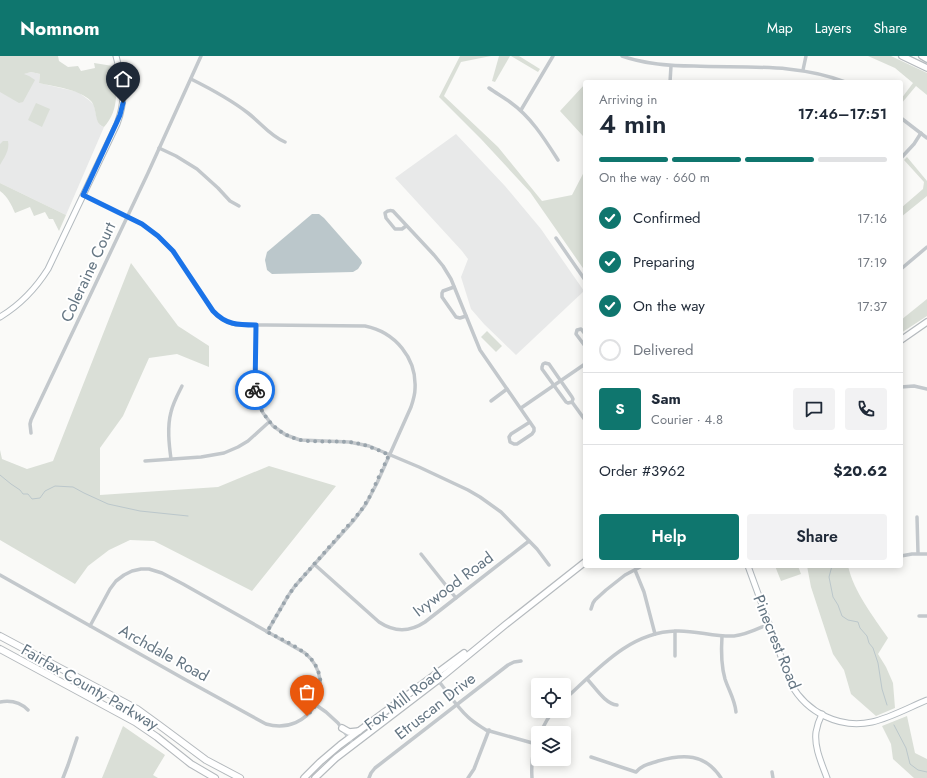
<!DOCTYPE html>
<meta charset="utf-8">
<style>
:root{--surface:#fff;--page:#f2f2f3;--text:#1f2937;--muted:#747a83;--line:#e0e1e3;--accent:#0f766e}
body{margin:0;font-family:Jost,sans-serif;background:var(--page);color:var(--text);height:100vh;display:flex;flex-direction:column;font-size:15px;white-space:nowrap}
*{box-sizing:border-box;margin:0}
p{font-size:13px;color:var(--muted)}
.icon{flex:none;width:22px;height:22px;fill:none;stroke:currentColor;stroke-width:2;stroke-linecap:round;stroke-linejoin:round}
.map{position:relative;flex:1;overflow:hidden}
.details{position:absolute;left:583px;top:24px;width:320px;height:488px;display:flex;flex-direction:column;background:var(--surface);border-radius:4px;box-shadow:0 2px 10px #0003}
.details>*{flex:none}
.controls{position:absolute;left:531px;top:622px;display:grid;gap:8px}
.controls a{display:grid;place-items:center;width:40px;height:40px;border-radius:4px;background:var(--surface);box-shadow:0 2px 10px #0003;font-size:20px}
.pin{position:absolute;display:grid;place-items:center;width:34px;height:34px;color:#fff;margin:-41px -17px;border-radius:50% 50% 50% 0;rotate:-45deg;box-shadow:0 0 4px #0007}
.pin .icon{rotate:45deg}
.courier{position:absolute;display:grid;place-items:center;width:40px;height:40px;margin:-20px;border:3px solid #1a73e8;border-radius:50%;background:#fff;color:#222;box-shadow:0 1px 5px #0007}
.summary em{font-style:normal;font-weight:600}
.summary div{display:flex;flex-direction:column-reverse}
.summary{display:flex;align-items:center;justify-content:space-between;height:68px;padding:0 16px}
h1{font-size:26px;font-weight:600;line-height:30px}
.bar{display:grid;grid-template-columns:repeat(4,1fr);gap:6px 4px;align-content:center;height:48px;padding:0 16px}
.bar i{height:5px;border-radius:3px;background:var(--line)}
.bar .selected{background:var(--accent)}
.bar p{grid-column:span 4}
.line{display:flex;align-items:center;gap:10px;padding:0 16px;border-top:1px solid var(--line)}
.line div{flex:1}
.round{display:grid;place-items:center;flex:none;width:42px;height:42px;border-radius:4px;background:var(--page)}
ol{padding:0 16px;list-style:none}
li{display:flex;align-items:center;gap:12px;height:44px}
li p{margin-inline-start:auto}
li .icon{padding:4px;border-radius:50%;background:var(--accent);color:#fff;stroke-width:4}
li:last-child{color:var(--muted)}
li i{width:22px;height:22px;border:2px solid var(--line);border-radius:50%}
.cta{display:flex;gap:8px;margin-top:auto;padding:8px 16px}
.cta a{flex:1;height:46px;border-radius:4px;background:var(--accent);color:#fff;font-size:16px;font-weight:600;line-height:46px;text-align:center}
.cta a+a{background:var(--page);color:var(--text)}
header{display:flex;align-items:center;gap:24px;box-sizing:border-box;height:56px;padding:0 20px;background:var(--accent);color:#fff}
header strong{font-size:19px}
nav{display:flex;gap:22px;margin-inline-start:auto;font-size:14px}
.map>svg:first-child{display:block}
.built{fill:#e8e9e9}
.green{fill:#dadfd7}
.water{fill:#bbc7cb}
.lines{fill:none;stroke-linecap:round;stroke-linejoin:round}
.stream{stroke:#bbc7cb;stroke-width:1}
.secondary-casing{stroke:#b3babf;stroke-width:7}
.primary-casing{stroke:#b5babe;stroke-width:8}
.highway-casing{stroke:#b4b9bd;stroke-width:8}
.street{stroke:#c3c8cc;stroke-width:3.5}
.secondary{stroke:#fff;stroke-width:5}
.primary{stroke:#fff;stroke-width:5.5}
.highway{stroke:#fff;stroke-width:6}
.done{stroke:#99a4ac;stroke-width:4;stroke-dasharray:0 7.2}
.route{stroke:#1a73e8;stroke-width:5}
.labels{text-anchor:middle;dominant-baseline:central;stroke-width:4;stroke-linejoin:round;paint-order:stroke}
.street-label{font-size:16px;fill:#657683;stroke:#fff}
</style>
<header>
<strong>Nomnom</strong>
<nav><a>Map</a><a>Layers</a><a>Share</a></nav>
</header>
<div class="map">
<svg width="927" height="722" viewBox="0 0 927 722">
<rect width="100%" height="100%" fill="#fafaf8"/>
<g class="built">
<polygon points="31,16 40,18 39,27 78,36 90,45 94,49 97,63 101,70 104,71 66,159 0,127 0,29 6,22"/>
<polygon points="456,78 505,130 541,173 584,235 516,299 484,268 471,253 461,221 468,203 462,195 395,122"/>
</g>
<g class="green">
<path d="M0 0H58L59 5 68 11 78 10 81 15 95 12 94 7 113 10C117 31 120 54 104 71 93 67 98 53 91 45 79 33 55 31 39 27L40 18 31 16 24 18 29 20 35 24 23 46 19 47 0 36Z"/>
<polygon points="460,0 491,0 461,6 444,40 498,91 542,145 572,139 585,114 585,215 530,136 481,83 439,41"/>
<polygon points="499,0 510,0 495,26 492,25"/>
<polygon points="511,0 519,0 540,13 538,16"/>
<polygon points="868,0 891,0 927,17 927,39 916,30 901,48 901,43 913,27 895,12"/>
<polygon points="585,28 585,98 583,80 560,55"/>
<polygon points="36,47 50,53 42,71 28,64"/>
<path d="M3 85H8C10 94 4 102 0 109V88Z"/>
<polygon points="907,101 927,125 927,140 901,161 901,152 923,133 924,126 904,104"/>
<path d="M0 127 66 159 59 175 53 163H49L45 156 34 160 30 151 15 157C11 148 8 141 0 135Z"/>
<polygon points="131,207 178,270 209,290 209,311 177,298 149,302 123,360 100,392 100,439 218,431 269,410 336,430 252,535 154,485 130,484 109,494 88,510 75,528 0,484 0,394 2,403 27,413 53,405"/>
<polygon points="927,243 927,260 901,277 901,264"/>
<polygon points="487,275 502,290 496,296 481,281"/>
<polygon points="775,510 798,510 801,518 781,525"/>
<path d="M807 510H848C854 536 873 560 888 582L878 598 886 611 893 627 895 652 876 660 851 638 844 614 833 598 811 531Z"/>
<polygon points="907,660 915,697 927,703 927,722 914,722 893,703 891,688 882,670"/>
<polygon points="123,670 165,699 153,719 158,722 102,722"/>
</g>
<polygon class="water" points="312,158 319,158 324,162 361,204 362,207 358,213 353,216 272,218 267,214 265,204 267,196"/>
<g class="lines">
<g class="stream">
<polyline points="0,419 11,428 20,434 23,438 28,438 32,443 40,442 45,435 55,430 73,431 84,437 108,448 140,455 188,460"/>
<polyline points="832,510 829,521 833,541 838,549 842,560 848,564 858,566 860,572 867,580 869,587 873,592 878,607 882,633 887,649"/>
<polyline points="894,669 906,692 910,708 918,714 927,716"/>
</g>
<g class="secondary-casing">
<g id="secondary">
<path d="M0 261C20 249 36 232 48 213L117 68C127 42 123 26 116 0"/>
<path d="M748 510 791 628C807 657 840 673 872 666 890 662 910 651 927 644"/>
<path d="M822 658C819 664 817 670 816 676 814 692 822 708 827 722"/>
</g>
</g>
<g class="primary-casing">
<g id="primary">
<polyline points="902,0 927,12"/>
<polyline points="922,0 927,3"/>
<polyline points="901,284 927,266"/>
<polyline points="342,672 349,676 359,675"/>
<polyline points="304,722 320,706 340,689 464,597"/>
<polyline points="315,722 336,702 438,624 505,569 585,506"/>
</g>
</g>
<g class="highway-casing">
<g id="highway">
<polyline points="0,580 137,653 159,669 206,704 240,722"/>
<polyline points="0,593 135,666 157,681 191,708 215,722"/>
</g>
</g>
<g class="street">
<path d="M622 0C645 8 669 10 694 10 745 12 797 7 845 26"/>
<polyline points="803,14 806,0"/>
<path d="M191 23C211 33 230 43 248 57 260 66 270 80 285 86"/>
<polyline points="670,26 671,10"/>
<path d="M489 32C496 37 503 41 510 46 531 61 544 82 558 104"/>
<polyline points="521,54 553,0"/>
<polyline points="901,62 927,82"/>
<polyline points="159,92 176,100 197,113 218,132 230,145 239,150"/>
<polyline points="901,102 914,88 921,77"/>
<path d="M83 139 143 168 158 180 173 195 213 255 217 260 225 265 236 269H266L365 270C395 276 417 302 415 333 415 339 413 345 411 351L377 427 366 448 354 464 295 530 288 540 267 576"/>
<path d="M406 170 402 173H395L386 162 385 157C388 154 390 154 393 155L434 199 443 210 451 223 480 294 534 372V375L532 378 517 388H514L510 386 509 381 511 378 530 366"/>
<polyline points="556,182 585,224"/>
<polyline points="901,213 927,191"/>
<polyline points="454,231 443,235 442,237 442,241 456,261 460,262 466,260"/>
<polyline points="256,269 255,314 256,338 259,350 263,357 273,370 286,379 300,384 349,386 369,390 419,411 468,434 480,441 501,456 537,493 549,509"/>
<polyline points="585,278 581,273 577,274 576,278 585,290"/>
<polyline points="901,331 914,330 927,333"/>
<polyline points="491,345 507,333"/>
<polyline points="572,346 568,347 566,346 542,313 542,311 543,308 545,307 549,308 572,341 573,343 572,346 585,364"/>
<polyline points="521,352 585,308"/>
<polyline points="31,377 30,368 31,364 148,117 201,0"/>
<path d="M171 403C169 388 167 371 171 356 173 347 178 338 182 330"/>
<polyline points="145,405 201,401 224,397 238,391 248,385 269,366"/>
<polyline points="917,461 918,497"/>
<polyline points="421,498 456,542"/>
<polyline points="901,500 912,498 927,498"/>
<path d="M314 508 379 566C394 576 410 576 425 566L529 485"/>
<polyline points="635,514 644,536 655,578"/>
<path d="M0 519 186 624 266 668C310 681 340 627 305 597L183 528 162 517 149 513H141L132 515 124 519 116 525 110 533 90 570"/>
<polyline points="591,553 593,547 595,544 606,534 625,519 642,510"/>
<polyline points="919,560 927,560"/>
<polyline points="675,575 675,600"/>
<path d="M722 580C721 595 721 609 725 623 729 635 735 644 736 656"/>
<path d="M437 623C447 635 456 650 468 661 473 666 480 670 486 674L536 688"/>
<path d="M587 623C595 631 605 648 617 649"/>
<path d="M564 644C597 614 629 576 676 575 695 574 714 581 734 580 746 579 757 573 769 568"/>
<path d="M0 646C11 644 20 646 28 654"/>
<polyline points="316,649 326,656 338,667 354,689"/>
<polyline points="540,677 547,664 553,655"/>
<path d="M591 701 636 716C642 709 649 708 658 705 683 698 705 697 721 722"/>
<polyline points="772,716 773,722"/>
<polyline points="63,722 68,709 77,682"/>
<polyline points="369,722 371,717 375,712 508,609 514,606 521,605"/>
<polyline points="468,722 474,713 489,674"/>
<path d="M532 722C531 708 533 694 538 682"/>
</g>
<use href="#secondary" class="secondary"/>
<use href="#primary" class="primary"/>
<use href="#highway" class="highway"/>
</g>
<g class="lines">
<path class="done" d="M255 334C260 362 280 383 309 385 322 386 335 385 348 386 363 387 376 393 389 399L369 442 360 456 295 530 288 540 267 576C279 582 297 590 307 599 320 610 324 629 318 645 316 650 311 655 307 660"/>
<path class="route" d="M123 47 120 59 116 68 83 139 142 168 158 180 173 195 213 255C226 269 238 269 256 269L255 334"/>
</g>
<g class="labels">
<g class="street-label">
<text transform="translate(88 216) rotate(-65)">Coleraine Court</text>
<text transform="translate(453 528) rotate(-37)">Ivywood Road</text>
<text transform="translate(777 586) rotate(68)">Pinecrest Road</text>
<text transform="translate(164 597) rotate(29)">Archdale Road</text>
<text transform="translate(90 631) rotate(30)">Fairfax County Parkway</text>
<text transform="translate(403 643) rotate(-37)">Fox Mill Road</text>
<text transform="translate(435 650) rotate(-38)">Etruscan Drive</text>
</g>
</g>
</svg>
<div class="controls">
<a><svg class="icon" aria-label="locate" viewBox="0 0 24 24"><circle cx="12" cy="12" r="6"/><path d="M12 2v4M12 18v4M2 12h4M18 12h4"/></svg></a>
<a><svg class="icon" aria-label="layers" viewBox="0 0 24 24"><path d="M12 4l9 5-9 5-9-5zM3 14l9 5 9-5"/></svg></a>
</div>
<div class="pin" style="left:307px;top:660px;background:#ea580c"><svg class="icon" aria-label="bag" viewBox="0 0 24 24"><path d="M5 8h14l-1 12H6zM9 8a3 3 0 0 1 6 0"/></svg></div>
<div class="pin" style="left:123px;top:47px;background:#1f2937"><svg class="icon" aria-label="home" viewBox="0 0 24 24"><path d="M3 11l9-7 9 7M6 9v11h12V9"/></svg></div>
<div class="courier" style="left:255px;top:334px"><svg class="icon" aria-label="bike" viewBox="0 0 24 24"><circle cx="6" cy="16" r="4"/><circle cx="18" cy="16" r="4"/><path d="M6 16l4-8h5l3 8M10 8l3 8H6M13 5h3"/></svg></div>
<section class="details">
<div class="summary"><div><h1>4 min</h1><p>Arriving in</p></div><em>17:46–17:51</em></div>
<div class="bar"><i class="selected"></i><i class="selected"></i><i class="selected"></i><i></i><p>On the way · 660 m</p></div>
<ol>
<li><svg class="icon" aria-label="check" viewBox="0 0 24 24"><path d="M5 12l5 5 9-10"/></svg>Confirmed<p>17:16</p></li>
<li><svg class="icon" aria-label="check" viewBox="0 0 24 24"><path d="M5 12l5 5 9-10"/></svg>Preparing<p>17:19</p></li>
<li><svg class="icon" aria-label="check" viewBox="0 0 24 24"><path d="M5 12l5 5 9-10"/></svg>On the way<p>17:37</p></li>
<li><i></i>Delivered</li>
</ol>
<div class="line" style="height:72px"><b class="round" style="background:var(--accent);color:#fff">S</b><div><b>Sam</b><p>Courier · 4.8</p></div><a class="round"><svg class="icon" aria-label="chat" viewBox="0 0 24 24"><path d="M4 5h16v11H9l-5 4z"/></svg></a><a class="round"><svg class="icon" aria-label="phone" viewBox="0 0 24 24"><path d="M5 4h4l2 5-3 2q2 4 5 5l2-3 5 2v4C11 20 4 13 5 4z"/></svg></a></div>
<div class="line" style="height:52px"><div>Order #3962</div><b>$20.62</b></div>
<div class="cta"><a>Help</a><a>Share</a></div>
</section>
</div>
